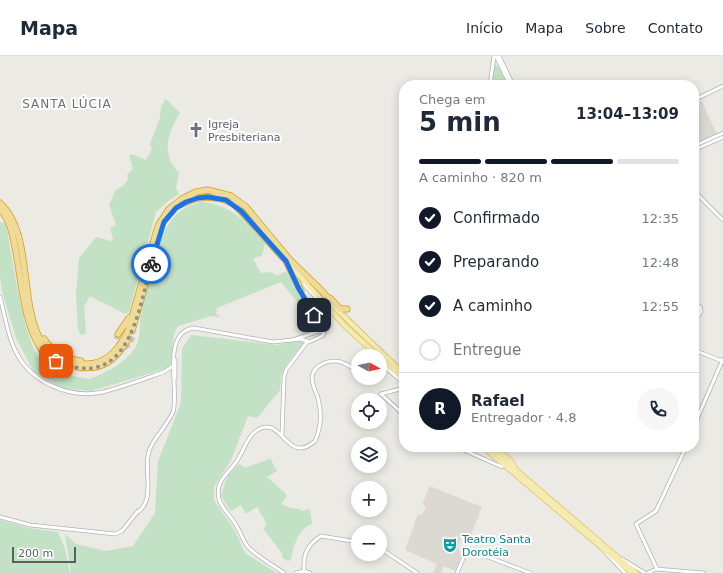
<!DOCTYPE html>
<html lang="pt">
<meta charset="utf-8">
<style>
:root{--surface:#fff;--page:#f6f6f7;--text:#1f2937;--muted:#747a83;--line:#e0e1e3;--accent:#111827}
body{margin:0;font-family:"DejaVu Sans",sans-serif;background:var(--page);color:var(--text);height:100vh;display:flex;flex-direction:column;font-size:15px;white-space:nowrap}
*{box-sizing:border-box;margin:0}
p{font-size:13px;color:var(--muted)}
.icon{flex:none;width:22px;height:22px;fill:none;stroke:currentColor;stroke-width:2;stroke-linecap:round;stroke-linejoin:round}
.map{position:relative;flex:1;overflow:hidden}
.panel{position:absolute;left:399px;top:24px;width:300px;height:372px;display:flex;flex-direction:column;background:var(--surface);border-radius:16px;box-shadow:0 2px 10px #0003}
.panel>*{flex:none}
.needle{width:26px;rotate:98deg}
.fabs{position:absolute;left:351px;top:293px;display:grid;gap:8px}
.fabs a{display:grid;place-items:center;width:36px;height:36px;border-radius:50%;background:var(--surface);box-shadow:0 2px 10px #0003;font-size:20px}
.scale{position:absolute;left:12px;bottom:10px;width:64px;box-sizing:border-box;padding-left:4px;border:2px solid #5c5e62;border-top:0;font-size:11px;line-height:14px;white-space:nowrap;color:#5c5e62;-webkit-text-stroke:3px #fff;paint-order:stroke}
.pin{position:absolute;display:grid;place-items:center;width:34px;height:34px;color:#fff;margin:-17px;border-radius:8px;box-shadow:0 2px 6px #0006}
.courier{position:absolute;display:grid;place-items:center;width:40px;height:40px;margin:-20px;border:3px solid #1a73e8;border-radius:50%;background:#fff;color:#222;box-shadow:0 1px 5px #0007}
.summary em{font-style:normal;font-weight:800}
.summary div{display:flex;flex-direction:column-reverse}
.summary{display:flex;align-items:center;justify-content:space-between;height:68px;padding:0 20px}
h1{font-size:26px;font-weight:800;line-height:30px}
.bar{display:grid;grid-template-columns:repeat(4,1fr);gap:6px 4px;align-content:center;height:48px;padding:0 20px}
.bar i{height:5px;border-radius:3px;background:var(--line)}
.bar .current{background:var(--accent)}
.bar p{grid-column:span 4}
.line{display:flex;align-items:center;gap:10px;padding:0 20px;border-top:1px solid var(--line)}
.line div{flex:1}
.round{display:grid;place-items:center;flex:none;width:42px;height:42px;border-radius:21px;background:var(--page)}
ol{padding:0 20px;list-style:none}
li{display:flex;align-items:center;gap:12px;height:44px}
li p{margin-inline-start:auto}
li .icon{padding:4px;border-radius:50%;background:var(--accent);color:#fff;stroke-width:4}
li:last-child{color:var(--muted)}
li i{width:22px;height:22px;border:2px solid var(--line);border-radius:50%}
header{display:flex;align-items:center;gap:24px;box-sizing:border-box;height:56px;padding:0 20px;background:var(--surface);border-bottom:1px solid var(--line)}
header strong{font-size:19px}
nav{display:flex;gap:22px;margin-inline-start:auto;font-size:14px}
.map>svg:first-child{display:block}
.education{fill:#dcd9d2}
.green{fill:#c3e1c4}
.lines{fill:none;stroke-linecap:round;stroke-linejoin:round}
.motorway-tunnel{stroke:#c8c7c4;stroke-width:5.5;stroke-dasharray:5.5 3;stroke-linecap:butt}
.tertiary-casing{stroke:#b1b3b7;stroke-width:4.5}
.secondary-casing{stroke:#b0b2b7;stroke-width:5}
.primary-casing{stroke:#dfc16a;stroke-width:6}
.motorway-casing{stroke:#d39e1c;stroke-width:7}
.tertiary{stroke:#fff;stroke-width:3}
.secondary{stroke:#fff;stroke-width:3.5}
.primary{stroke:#f4ebb0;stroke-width:4.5}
.motorway{stroke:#efdb97;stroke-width:5.5}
.done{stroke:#8e8f90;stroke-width:4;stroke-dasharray:0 7.2}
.route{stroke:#1a73e8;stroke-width:5}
.labels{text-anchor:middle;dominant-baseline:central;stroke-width:4;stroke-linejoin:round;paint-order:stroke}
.worship-label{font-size:11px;fill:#5b616d;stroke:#fff;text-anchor:start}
.culture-label{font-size:11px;fill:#0d838f;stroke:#fff;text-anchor:start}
.neighbourhood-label{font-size:12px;letter-spacing:1px;fill:#6d7074;stroke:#fff}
</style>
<header>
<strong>Mapa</strong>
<nav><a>Início</a><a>Mapa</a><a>Sobre</a><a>Contato</a></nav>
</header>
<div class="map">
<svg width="723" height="517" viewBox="0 0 723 517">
<rect width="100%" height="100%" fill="#eceae4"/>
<g class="education">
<polygon points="699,45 702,46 717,78 694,88 694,47"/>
<polygon points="430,430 482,451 470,481 462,482 458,490 461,501 455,515 444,510 441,517 433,517 437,508 405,494 418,458 422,459 426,451 422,448"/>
</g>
<g class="green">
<polygon points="496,9 499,11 507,29 492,29 494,10"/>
<path d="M166 43 180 57C167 77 161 99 179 117L176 132 179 138 167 146 156 156 129 256 125 258 90 240 84 251 86 278 81 279 78 274 76 238 79 202 96 181 111 185 113 184 110 172 116 169 109 149 115 135 124 129 128 123 127 119 133 113 129 100 132 98 146 104 152 93 150 88 160 62 161 50Z"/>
<path d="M202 146C233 149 245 166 265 188L262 199 253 203 261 217 271 216 277 220 286 215 317 268 316 270 281 226 217 252 216 257 220 261 212 260 178 270C168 286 176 300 168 312L91 335 62 332 34 316 16 282 2 235 0 222V166L6 168C12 198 23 283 40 303 48 311 61 318 72 320 81 321 87 325 95 321 109 315 131 303 137 288 141 279 139 267 141 258 143 245 147 232 150 219 158 189 166 152 202 146Z"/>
<polygon points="191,279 277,289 300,284 304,287 286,309 281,320 280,334 257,362 248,360 231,404 214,431 214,444 235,475 245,497 277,517 71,517 65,478 76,488 106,495 133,490 155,457 158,405 181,347 182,293"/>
<path d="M270 402 277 415 267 421 287 439 282 448 291 452 300 453 301 455 310 453 312 468C298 473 293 491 291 504L288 505 281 501 283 499 263 472 266 470 265 464 257 451 246 458 241 449 230 455 221 439 228 419 239 408 245 412C254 408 262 407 270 402Z"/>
<polygon points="0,464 29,472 58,476 65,493 70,517 0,517"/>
</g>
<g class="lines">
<polyline class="motorway-tunnel" points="118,278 116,284 119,287 125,291 128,289 133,281"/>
<g class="tertiary-casing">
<g id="tertiary">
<polyline points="496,0 510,29"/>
<polyline points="499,0 513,29"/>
<polyline points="490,29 494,0"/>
<polyline points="694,44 723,30"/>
<polyline points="694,90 723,77"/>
<polyline points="694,94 723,81"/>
<polyline points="694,135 723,164"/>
<polyline points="694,223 696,223 695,250"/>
<path d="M0 241C5 259 7 278 15 294 30 326 68 343 103 336 123 331 144 323 164 316L173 310"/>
<polyline points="694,250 700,251 701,255 699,259 694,260"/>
<polyline points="293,284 319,275"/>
<polyline points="694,294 722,305"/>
<polyline points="383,306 386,312 404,327"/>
<polyline points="175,322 175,304"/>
<polyline points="381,338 404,359"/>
<polyline points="381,338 404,332"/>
<polyline points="694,370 723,303"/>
<polyline points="282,378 284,321 286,314 307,286"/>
<polyline points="457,391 502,411"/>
<path d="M138 456C156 443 143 414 149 395 154 381 167 370 173 356 180 334 160 276 194 272L273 286 301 283 309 286 322 280 324 277 302 238"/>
<polyline points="0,461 30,469 115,478 122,475 138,455"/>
<polyline points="380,492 417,517"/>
<polyline points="606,497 625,517"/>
<polyline points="622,503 645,517"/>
<polyline points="656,513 704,517"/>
<polyline points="657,513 636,468 656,455 686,391"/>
<path d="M304 515C303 498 307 489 321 480L358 486"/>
<path d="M284 517C273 509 259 502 249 492 243 486 242 478 237 471 232 461 222 453 219 443 218 439 218 434 219 430 222 419 233 413 238 403 244 394 247 381 256 375 282 356 286 411 315 385 321 372 322 357 318 342 316 336 312 329 312 322 313 308 330 303 341 306 347 308 353 312 358 315"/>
<polyline points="296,517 304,515 310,517"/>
<polyline points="457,517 467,493 530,517"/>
<polyline points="648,517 654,514"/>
</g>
</g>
<g class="secondary-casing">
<g id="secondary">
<polyline points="304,228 318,243"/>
<polyline points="319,275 323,275"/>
</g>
</g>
<g class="primary-casing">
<g id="primary">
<polyline points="288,207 345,270 378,300"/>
<polyline points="329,246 404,318"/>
<polyline points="380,302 404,323"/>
<polyline points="483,391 632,517"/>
<polyline points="489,391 636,517"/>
<polyline points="494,391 510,404 515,412"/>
</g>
</g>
<g class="motorway-casing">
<g id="motorway">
<path d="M0 147C45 187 2 307 85 308 106 309 120 292 128 275L158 170 169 153 182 143 196 136 208 134 231 140 246 151 290 204 323 236 329 246"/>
<path d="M182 148C199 139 217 139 234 148L286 205 301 235"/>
<path d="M0 153C11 165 13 181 16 196 22 228 24 271 44 297"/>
<polyline points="326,240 331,243 340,253 347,253"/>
<polyline points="132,275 154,197"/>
<polyline points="118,278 129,262"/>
<path d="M44 283C53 297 65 303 81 305"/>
<path d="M77 311C102 315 116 304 128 283"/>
</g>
</g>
<use href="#tertiary" class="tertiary"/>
<use href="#secondary" class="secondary"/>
<use href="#primary" class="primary"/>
<use href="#motorway" class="motorway"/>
</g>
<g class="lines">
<path class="done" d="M56 305C128 337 138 258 151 208"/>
<polyline class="route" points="151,208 164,166 176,152 186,146 198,142 208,141 226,144 241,155 286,205 298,231 314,259"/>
</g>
<defs>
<g id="church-bare" transform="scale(1.2)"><path d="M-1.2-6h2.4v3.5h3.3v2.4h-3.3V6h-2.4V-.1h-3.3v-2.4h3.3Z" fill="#6b7280" stroke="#fff" stroke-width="2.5" paint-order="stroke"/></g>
<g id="theatre-bare" transform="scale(1.2)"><path d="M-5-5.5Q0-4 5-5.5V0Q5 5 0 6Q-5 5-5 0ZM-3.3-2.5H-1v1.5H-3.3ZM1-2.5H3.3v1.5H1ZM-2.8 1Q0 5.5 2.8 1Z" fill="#0f9aa8" stroke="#fff" stroke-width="2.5" paint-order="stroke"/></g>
</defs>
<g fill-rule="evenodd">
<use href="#church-bare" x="196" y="74"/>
<use href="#theatre-bare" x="450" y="489"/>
</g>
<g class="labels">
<g class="worship-label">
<text x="208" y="68">Igreja<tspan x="208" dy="13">Presbiteriana</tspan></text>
</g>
<g class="culture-label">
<text x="462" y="483">Teatro Santa<tspan x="462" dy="13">Dorotéia</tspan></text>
</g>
<g class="neighbourhood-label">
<text x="67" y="48">SANTA LÚCIA</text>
</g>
</g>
</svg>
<div class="fabs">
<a><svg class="needle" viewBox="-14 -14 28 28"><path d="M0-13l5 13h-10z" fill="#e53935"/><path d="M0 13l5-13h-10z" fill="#747a83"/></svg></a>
<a><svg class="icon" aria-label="locate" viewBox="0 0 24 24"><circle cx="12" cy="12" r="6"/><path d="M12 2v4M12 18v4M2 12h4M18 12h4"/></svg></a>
<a><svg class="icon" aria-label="layers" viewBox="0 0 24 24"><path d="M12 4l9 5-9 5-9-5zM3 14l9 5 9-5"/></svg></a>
<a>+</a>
<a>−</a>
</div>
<div class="scale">200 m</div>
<div class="pin" style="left:56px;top:305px;background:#ea580c"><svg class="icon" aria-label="bag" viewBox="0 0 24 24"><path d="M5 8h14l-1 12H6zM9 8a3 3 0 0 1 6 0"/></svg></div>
<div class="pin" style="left:314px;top:259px;background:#1f2937"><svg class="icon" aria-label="home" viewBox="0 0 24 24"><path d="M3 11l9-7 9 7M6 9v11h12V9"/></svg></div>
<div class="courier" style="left:151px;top:208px"><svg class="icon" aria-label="bike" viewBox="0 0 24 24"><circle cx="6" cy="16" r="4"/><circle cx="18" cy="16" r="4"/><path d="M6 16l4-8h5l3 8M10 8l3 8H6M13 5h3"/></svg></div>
<section class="panel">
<div class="summary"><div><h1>5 min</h1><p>Chega em</p></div><em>13:04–13:09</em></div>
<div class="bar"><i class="current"></i><i class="current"></i><i class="current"></i><i></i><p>A caminho · 820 m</p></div>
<ol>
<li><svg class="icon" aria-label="check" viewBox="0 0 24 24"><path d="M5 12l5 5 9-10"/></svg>Confirmado<p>12:35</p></li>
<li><svg class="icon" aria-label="check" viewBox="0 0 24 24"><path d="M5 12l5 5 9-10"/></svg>Preparando<p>12:48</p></li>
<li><svg class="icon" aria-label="check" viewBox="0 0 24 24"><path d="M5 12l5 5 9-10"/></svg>A caminho<p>12:55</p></li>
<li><i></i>Entregue</li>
</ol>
<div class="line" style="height:72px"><b class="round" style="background:var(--accent);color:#fff">R</b><div><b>Rafael</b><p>Entregador · 4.8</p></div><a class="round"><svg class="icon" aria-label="phone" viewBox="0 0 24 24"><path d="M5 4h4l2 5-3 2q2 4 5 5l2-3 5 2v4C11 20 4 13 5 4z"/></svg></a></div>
</section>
</div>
